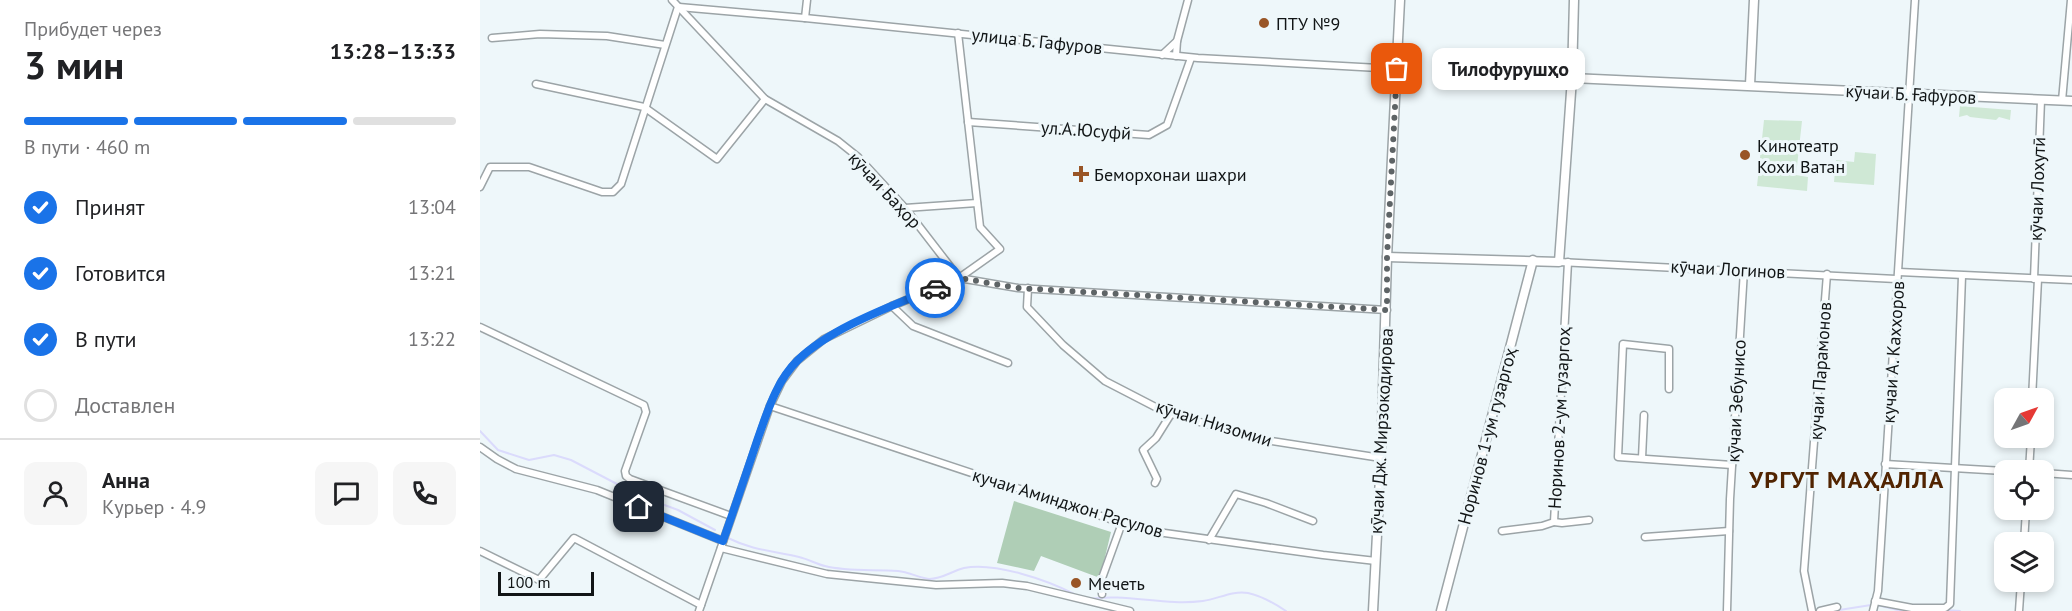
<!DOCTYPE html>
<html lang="ru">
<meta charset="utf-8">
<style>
:root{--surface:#fff;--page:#f6f6f6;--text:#202124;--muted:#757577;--line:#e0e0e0;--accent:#1a73e8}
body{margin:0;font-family:"PT Sans",sans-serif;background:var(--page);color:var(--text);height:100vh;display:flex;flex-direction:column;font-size:22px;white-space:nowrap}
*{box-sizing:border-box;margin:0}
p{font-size:20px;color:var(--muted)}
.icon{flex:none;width:33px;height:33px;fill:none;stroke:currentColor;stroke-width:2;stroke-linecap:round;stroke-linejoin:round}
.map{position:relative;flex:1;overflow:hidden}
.details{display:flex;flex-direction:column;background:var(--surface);width:480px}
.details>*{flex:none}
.needle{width:39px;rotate:50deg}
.buttons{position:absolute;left:1514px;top:388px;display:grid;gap:12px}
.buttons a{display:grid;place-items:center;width:60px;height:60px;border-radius:12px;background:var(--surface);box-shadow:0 3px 9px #0003;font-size:30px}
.scale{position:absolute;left:18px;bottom:15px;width:96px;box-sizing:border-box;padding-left:6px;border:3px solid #111516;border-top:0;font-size:16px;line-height:21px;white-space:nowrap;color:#111516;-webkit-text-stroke:4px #eef7fa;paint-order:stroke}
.pin{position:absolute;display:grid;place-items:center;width:51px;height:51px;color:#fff;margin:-26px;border-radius:12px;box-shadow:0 3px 9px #0006}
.courier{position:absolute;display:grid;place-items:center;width:60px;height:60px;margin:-30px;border:4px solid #1a73e8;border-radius:50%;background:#fff;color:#222;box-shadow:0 2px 8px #0007}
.bubble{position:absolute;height:42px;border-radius:12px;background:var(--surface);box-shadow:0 3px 9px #0003;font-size:20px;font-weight:700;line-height:42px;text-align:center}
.summary em{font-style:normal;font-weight:700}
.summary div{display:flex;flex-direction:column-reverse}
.summary{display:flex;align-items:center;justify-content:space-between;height:102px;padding:0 24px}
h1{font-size:39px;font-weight:700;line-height:45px}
.bar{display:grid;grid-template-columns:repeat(4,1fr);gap:9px 6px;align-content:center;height:72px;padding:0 24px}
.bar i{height:8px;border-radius:4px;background:var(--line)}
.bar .current{background:var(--accent)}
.bar p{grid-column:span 4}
.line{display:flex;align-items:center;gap:15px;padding:0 24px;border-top:2px solid var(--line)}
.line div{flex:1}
.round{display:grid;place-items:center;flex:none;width:63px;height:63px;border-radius:12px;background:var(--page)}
ol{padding:0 24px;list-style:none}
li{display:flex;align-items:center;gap:18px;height:66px}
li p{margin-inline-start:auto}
li .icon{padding:6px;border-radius:50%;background:var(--accent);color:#fff;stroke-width:4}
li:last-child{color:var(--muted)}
li i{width:33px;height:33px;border:3px solid var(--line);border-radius:50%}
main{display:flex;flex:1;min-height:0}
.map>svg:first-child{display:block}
.green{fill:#cfe8d5}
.forest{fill:#afceb6}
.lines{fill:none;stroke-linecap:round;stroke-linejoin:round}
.stream{stroke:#dbdbfc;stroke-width:2}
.street-casing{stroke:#9ca4a7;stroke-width:9}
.secondary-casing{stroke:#9ca4a7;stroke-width:11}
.street{stroke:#fff;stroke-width:6}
.secondary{stroke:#fff;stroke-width:8}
.done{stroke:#5e6466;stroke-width:6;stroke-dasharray:0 10.8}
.route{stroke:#1a73e8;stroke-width:8}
.poi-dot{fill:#995526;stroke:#eef7fa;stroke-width:2}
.labels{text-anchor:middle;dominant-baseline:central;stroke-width:6;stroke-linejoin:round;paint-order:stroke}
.poi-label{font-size:18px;fill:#111516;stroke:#eef7fa;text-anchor:start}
.street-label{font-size:18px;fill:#111516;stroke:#eef7fa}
.district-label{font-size:24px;font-weight:bold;letter-spacing:1.5px;fill:#512401;stroke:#eef7fa}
</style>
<main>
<section class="details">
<div class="summary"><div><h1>3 мин</h1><p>Прибудет через</p></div><em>13:28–13:33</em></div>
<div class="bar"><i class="current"></i><i class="current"></i><i class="current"></i><i></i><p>В пути · 460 m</p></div>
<ol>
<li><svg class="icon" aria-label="check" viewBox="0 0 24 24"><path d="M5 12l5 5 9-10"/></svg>Принят<p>13:04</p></li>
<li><svg class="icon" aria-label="check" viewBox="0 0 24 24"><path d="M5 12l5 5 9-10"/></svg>Готовится<p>13:21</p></li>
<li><svg class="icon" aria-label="check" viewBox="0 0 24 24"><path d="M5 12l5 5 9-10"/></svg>В пути<p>13:22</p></li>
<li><i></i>Доставлен</li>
</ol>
<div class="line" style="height:108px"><a class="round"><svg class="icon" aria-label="person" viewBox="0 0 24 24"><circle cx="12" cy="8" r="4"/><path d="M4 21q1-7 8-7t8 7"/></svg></a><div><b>Анна</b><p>Курьер · 4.9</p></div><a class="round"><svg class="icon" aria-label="chat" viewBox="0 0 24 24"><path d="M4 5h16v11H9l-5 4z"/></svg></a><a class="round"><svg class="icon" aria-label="phone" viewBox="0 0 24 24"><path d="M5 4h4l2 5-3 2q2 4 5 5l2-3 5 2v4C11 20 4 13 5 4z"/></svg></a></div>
</section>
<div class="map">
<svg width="1592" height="611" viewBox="0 0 1592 611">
<rect width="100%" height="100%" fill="#eef7fa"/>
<g class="green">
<polygon points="1480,106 1531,110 1530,120 1519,117 1516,120 1490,117 1487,115 1479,117"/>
<polygon points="1284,120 1322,121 1316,175 1328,177 1327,191 1277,186"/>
<polygon points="1375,152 1396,154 1394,185 1354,182 1356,160 1374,162"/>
</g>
<polygon class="forest" points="534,501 631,532 620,578 561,556 554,571 517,563"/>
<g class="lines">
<g class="stream">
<polyline points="0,431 18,450 49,460 74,455 91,460 160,496 198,510 235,530"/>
<path d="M248 538C272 550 293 551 319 557 328 559 336 564 345 566 368 572 394 569 418 571 429 572 439 578 449 579 462 579 472 571 484 568 515 562 567 580 594 594"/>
<path d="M608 599C646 593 684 606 723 601 738 599 753 590 768 593 782 596 794 603 806 611"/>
<polyline points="1397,605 1422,611"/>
<polyline points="1465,610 1480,611"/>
<polyline points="1353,611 1391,605"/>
</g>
<g class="street-casing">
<g id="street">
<polyline points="192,0 285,99 358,141 378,157 425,208 479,278 538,288 907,310"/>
<polyline points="199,7 325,18 718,58 917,69"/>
<polyline points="325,18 327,0"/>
<polyline points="12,38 60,34 127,36 185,45"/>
<polyline points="682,55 697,41"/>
<polyline points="696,56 697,41 708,0"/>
<polyline points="56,84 164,107 237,159 285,99"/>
<polyline points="1582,101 1591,0"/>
<polyline points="488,122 669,135 687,125 711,58"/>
<polyline points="0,187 10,167 49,167 122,192 133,192 141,184 198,7"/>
<polyline points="425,208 497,203"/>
<polyline points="1079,262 1416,279"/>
<polyline points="1419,272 1592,280"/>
<polyline points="1554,279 1561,100"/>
<polyline points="548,288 547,307 583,345 625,381 685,412 779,439 901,458"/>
<polyline points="412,306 433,326 528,363"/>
<polyline points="0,327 164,405 166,412 145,471 146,476 150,479 251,516"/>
<polyline points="1189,389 1189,349 1143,344 1138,457 1252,465"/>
<polyline points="1552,399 1558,279"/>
<polyline points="290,406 663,530 843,555 896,561"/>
<polyline points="0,447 17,459 36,469 117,490 243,541"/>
<polyline points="1162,458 1164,415"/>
<polyline points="1405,464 1524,471"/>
<polyline points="1549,471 1551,438"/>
<polyline points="1563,473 1592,475"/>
<polyline points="675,483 677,479 663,450 676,438 691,414"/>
<polyline points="1074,522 1082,523 1109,520"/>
<polyline points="1022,531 1062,526 1074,522 1088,262"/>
<polyline points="1165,537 1249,531"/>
<polyline points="729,540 756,494 786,503 833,521"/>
<polyline points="1544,543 1546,510"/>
<polyline points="241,548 347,574 456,585 522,583 547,586 650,611"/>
<polyline points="0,551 59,580 94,538 221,605"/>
<polyline points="622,594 621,581 642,523"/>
<polyline points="1395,601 1432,608 1465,608 1470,604 1482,276"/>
<polyline points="219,611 290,406 302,381 317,361 344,339 412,306 479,278 520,249 500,227 478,33"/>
<polyline points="1247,611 1250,499 1264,270"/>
<polyline points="1332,611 1324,571 1347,274"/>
<polyline points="1340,611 1357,607"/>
<polyline points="1393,611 1398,591 1435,0"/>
<polyline points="1539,611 1541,582"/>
</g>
</g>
<g class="secondary-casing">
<g id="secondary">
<polyline points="1092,78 1592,101"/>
<polyline points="1270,85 1274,0"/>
<polyline points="907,257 1079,262 1092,78 1094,0"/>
<polyline points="893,611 901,458 907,257 920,0"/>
<polyline points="961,611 1053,260"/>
</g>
</g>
<use href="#street" class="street"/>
<use href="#secondary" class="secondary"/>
</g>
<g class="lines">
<polyline class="done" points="455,288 479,278 538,288 907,310 907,257 917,69"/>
<path class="route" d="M159 507 243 541C255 507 266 474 277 441 287 413 296 381 318 360 352 327 412 306 455 288"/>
</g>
<g class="poi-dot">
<circle cx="784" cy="23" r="6"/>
<circle cx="1265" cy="155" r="6"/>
<path d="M598 165h6v6h6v6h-6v6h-6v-6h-6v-6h6z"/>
<circle cx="596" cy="583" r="6"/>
</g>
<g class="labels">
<g class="poi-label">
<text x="796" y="23">ПТУ №9</text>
<text x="1277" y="145">Кинотеатр<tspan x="1277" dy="21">Кохи Ватан</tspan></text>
<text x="614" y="174">Беморхонаи шахри</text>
<text x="608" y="583">Мечеть</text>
</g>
<g class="street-label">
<text transform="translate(557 41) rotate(6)">улица Б. Гафуров</text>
<text transform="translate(1431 94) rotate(3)">кӯчаи Б. Ғафуров</text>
<text transform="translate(606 130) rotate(4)">ул.А.Юсуфй</text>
<text transform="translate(1557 189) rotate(-88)">кӯчаи Лохутӣ</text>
<text transform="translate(405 190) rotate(47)">кӯчаи Баҳор</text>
<text transform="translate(1248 269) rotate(3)">кӯчаи Логинов</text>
<text transform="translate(1413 352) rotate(-86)">кучаи А. Каххоров</text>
<text transform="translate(1340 371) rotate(-86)">кучаи Парамонов</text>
<text transform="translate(1256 401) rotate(-87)">кӯчаи Зебунисо</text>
<text transform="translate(1079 418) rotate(-87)">Норинов 2-ум гузаргоҳ</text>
<text transform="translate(734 423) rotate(17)">кӯчаи Низомии</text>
<text transform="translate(901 431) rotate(-87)">кӯчаи Дж. Мирзокодирова</text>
<text transform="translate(1007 436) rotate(-75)">Норинов 1-ум гузаргоҳ</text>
<text transform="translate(588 503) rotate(17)">кучаи Аминджон Расулов</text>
</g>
<g class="district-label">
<text x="1367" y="479">УРГУТ МАҲАЛЛА</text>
</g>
</g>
</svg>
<div class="buttons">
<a><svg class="needle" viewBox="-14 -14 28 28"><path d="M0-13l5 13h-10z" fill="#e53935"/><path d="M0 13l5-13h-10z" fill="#757577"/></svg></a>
<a><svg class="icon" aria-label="locate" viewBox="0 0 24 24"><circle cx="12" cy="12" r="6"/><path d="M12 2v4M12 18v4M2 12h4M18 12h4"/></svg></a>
<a><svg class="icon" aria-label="layers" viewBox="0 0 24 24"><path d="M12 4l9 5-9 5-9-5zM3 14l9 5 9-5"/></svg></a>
</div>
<div class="scale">100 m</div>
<div class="pin" style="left:917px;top:69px;background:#ea580c"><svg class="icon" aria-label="bag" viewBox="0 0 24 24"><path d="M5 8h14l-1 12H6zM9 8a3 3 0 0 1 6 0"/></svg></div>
<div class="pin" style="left:159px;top:507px;background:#1f2937"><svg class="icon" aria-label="home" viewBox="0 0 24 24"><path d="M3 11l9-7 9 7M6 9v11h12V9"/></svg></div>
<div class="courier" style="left:455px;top:288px"><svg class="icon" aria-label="car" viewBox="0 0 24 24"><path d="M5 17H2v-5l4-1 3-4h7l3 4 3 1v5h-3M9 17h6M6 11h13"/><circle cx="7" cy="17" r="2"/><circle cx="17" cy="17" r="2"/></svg></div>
<div class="bubble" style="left:952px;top:48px;width:153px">Тилофурушҳо</div>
</div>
</main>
